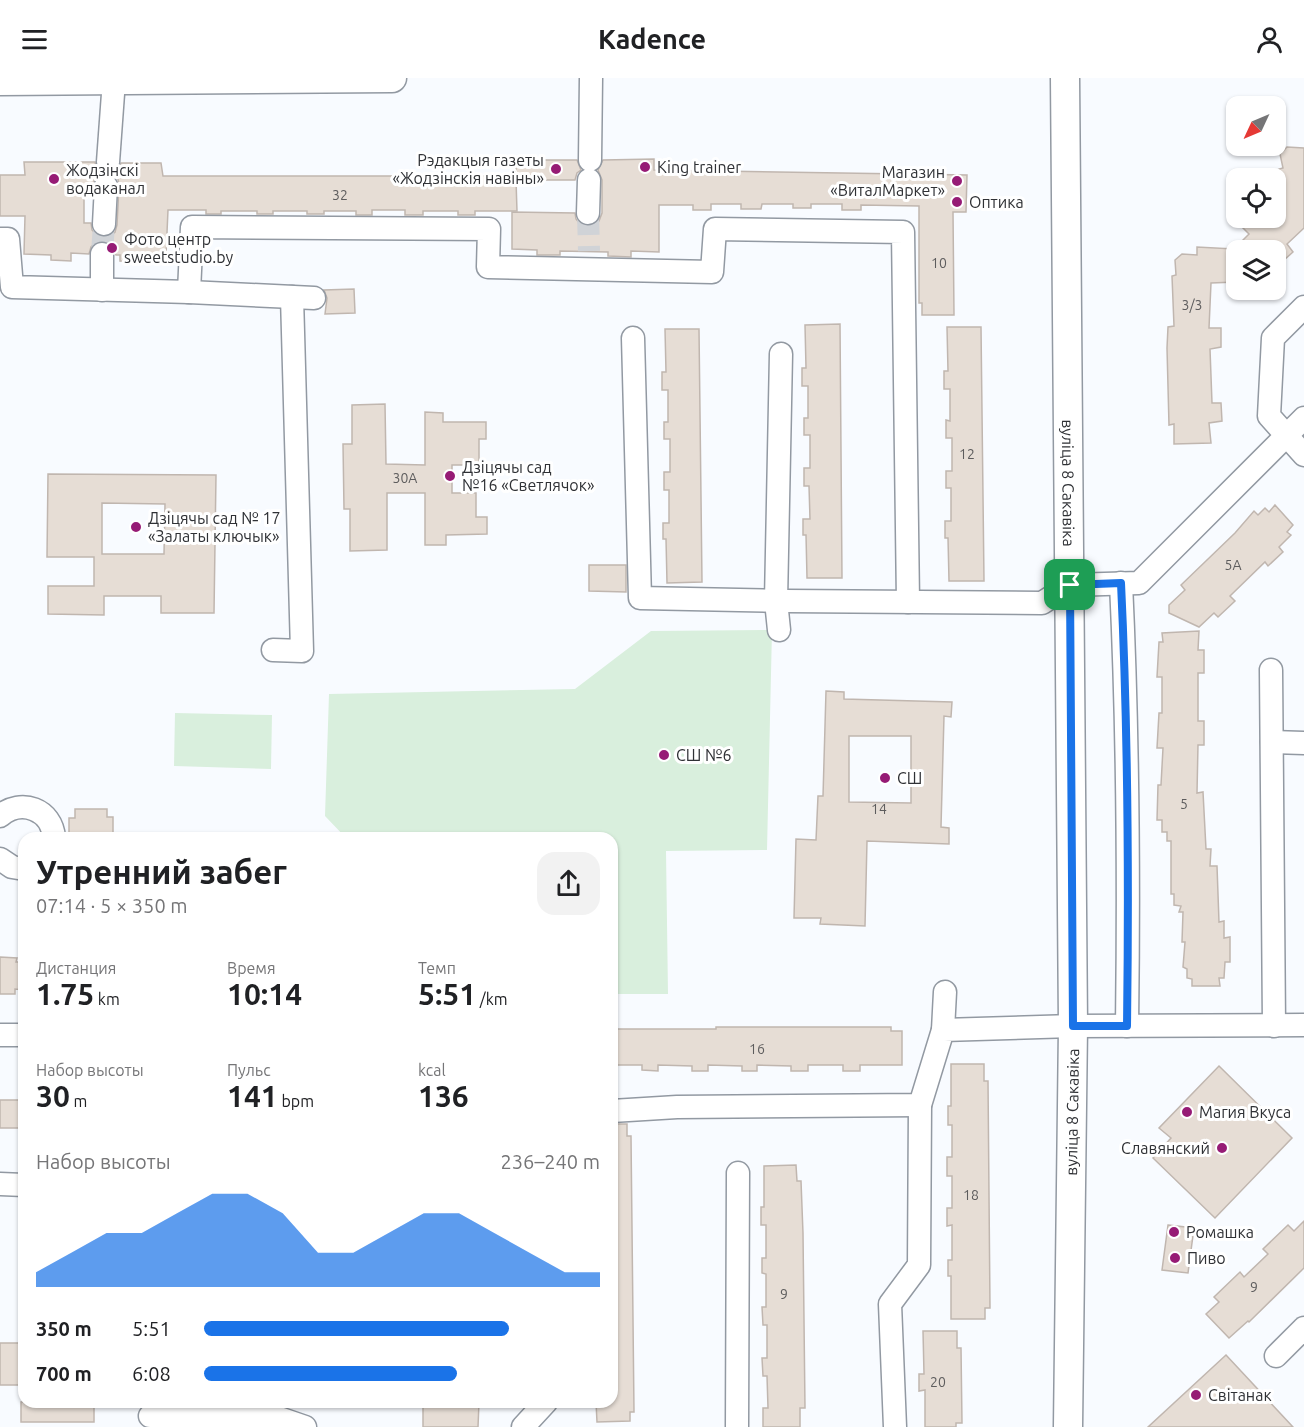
<!DOCTYPE html>
<html lang="ru">
<meta charset="utf-8">
<style>
body{margin:0;font-family:Ubuntu,sans-serif;background:#f2f2f2;color:#202124;height:100vh;display:flex;flex-direction:column;font-size:22px;white-space:nowrap}
*{box-sizing:border-box;margin:0}
p{font-size:20px;color:#757577}
.icon{flex:none;width:33px;height:33px;fill:none;stroke:currentColor;stroke-width:2;stroke-linecap:round;stroke-linejoin:round}
.map{position:relative;flex:1;overflow:hidden}
.details{position:absolute;left:18px;top:754px;width:600px;height:576px;display:flex;flex-direction:column;background:#fff;border-radius:18px;box-shadow:0 2px 4px #0004}
.details>*{flex:none}
.needle{width:39px;rotate:226deg}
.fabs{position:absolute;left:1226px;top:18px;display:grid;gap:12px}
.fabs a{display:grid;place-items:center;width:60px;height:60px;border-radius:12px;background:#fff;box-shadow:0 2px 4px #0004;font-size:30px}
.pin{position:absolute;display:grid;place-items:center;width:51px;height:51px;color:#fff;margin:-26px;border-radius:12px;box-shadow:0 3px 9px #0006}
.round{display:grid;place-items:center;flex:none;width:63px;height:63px;border-radius:18px;background:#f2f2f2}
.headline{display:flex;align-items:center;justify-content:space-between;height:102px;padding:0 18px}
h1{font-size:33px;font-weight:600;line-height:45px}
.metrics{display:grid;grid-template-columns:repeat(3,1fr);gap:9px;height:102px;padding:6px 18px}
.metrics div{display:grid;align-content:center}
.metrics b{font-size:30px;font-weight:600}
.metrics small{font-size:16px;font-weight:400}
.metrics p{font-size:16px}
.chart{height:168px;padding:12px 18px}
.chart p{display:flex;justify-content:space-between}
.chart svg{width:100%;height:108px;margin-top:6px;fill:#1a73e8;opacity:.7}
ul{padding:0 18px;list-style:none;font-size:20px}
li{display:grid;grid-template-columns:96px 72px 1fr;align-items:center;height:45px}
li i{height:15px;border-radius:8px;background:#1a73e8}
header{display:flex;justify-content:space-between;align-items:center;height:78px;padding:0 18px;background:#fff;font-size:27px;font-weight:600}
.map>svg:first-child{display:block}
.green{fill:#d9efdd}
.building{fill:#e6ddd5;stroke:#c0b6af;stroke-width:1.5;fill-rule:evenodd}
.lines{fill:none;stroke-linecap:round;stroke-linejoin:round}
.minor-tunnel{stroke:#d0d3d7;stroke-width:22;stroke-dasharray:22 11;stroke-linecap:butt}
.minor-casing{stroke:#9299a2;stroke-width:25}
.major-casing{stroke:#9299a2;stroke-width:31}
.minor{stroke:#fff;stroke-width:22}
.major{stroke:#fff;stroke-width:28}
.route-casing{stroke:#fff;stroke-width:12}
.route{stroke:#1a73e8;stroke-width:8}
.poi-dot{fill:#961b75;stroke:#fff;stroke-width:2}
.labels{text-anchor:middle;dominant-baseline:central;stroke-width:6;stroke-linejoin:round;paint-order:stroke}
.number-label{font-size:14px;fill:#5d5c5d}
.poi-label{font-size:16px;fill:#2f3135;stroke:#fff;text-anchor:start}
.street-label{font-size:16px;fill:#2f3135;stroke:#fff}
</style>
<header><svg class="icon" aria-label="menu" viewBox="0 0 24 24"><path d="M4 6h16M4 12h16M4 18h16"/></svg>Kadence<svg class="icon" aria-label="person" viewBox="0 0 24 24"><circle cx="12" cy="8" r="4"/><path d="M4 21q1-7 8-7t8 7"/></svg></header>
<div class="map">
<svg width="1304" height="1349" viewBox="0 0 1304 1349">
<rect width="100%" height="100%" fill="#f8fbff"/>
<g class="green">
<path d="M772 552 767 772 666 773 668 916H612V760H346L325 738 329 616 575 611 651 553Z"/>
<path d="M175 635 272 637 271 691 174 688Z"/>
</g>
<g class="building">
<path d="M1287 69 1304 70V150L1287 166 1293 174 1275 190V172H1236V204L1211 205 1209 250H1221V269L1210 271 1212 325H1221L1222 343 1209 345 1211 365 1174 366V346L1169 347 1167 270 1168 249 1174 248 1172 198 1176 197 1175 182 1182 176 1197 177V169L1234 171 1249 156 1242 149 1251 140H1275V132L1279 128V91L1283 90 1280 76Z"/>
<path d="M654 81V92L967 97 966 134H953L954 237H922V225H919V128L861 127V132H842V126H811V130H793V126H762L761 131H741V126H711V132H693V127H659V174L631 173V179L608 178V174L560 173V177H537V172L512 171V134L575 135 576 141 580 146 587 148 594 147 599 143 602 135V102L598 92 603 82Z"/>
<path d="M516 82H577L581 92 577 95 575 102H516L517 133H475V137H458V133H423V137H405V132H372V137H356V133H324V136H307V133H273V136H257V133H221V136H206V132H168L166 177H141V184L120 183V177H116L113 169 108 164 103 163 95 165 91 169 89 176 71 175V183L51 182V177L24 176 25 138H0V97H25L24 84H95L96 90 101 96 95 100 93 107H84V145H91L92 152 96 157 104 159 111 158 115 154 117 147 119 108 118 101 113 96 119 92 121 85H161L163 98H516Z"/>
<path d="M354 211 355 235 325 236 327 220 324 212Z"/>
<path d="M840 246 842 500H807L806 457H803V441H810L809 408H804V390H810V357H804V340H808V308H802V290H806L805 247Z"/>
<path d="M947 249H981L984 503H949L948 460H945V443H951V410H946V393H952V360H946V342L950 343V311H944V293H948Z"/>
<path d="M665 251H699L702 504 667 505 666 461H663V445H669V412H664V394H670V361H664V344H668V312H662V294H666Z"/>
<path d="M385 326 386 386 425 387V334L443 335V344H486V361H479V387H452V415H476V439H487V456L446 457V467H425V415H387V472L350 473V431H344L343 366H352V327Z"/>
<path d="M48 396 216 397 214 535H161V518H104V537L48 536V508H94V479H47ZM102 425 165 426 164 476H102Z"/>
<path d="M1275 427 1293 447 1287 454 1291 457 1279 469 1283 474 1268 488 1265 484 1230 518 1235 523 1218 539 1214 535 1199 549 1169 535V527L1185 512 1181 507 1235 455 1254 433 1258 437 1265 430 1269 434Z"/>
<path d="M589 487H626V514L589 513Z"/>
<path d="M1199 553 1198 572H1204V595H1198V643H1204V667H1198L1197 715 1203 714 1206 771H1211L1210 788H1217L1219 844 1224 843V860L1230 859V884H1225L1224 900H1219L1220 908H1192V901L1187 900V891L1183 889 1185 864H1182L1183 834H1179L1181 828 1174 827V816H1171V763H1167V754H1162V742H1157L1158 707H1161L1163 670H1157L1159 635H1162V599H1157L1159 564H1163L1162 555Z"/>
<path d="M826 613 844 614V621L952 624 951 639 944 638 941 749 949 750V766L867 763 865 848 820 846 821 840H794L796 761 816 762 818 718H823ZM849 658H911V725L849 724Z"/>
<path d="M75 731H107V739H113V760H69V740H75Z"/>
<path d="M0 879 17 880 16 884H24V912L15 911V916H0Z"/>
<path d="M716 949H891V953H902V987H860V993H843V987H808V993H791V988L757 987V993H742V988L708 987V993H692V988L658 987V993L642 992V987H612V956H615V951H716Z"/>
<path d="M951 986H984V1003H988L990 1230H985V1241H951V1198H948V1182H952V1147L947 1148V1130H952V1098H947V1079H952V1047H948V1028H951Z"/>
<path d="M1219 988 1292 1060 1215 1140 1153 1080 1171 1060 1159 1050Z"/>
<rect x="0" y="1022" width="24" height="28"/>
<path d="M612 1046H627V1058H631L634 1334H630V1343L597 1344 596 1324H612Z"/>
<path d="M796 1087 797 1103H801L803 1155 805 1330H800V1349H763V1330H768L767 1298H763L762 1280H767V1247H763L762 1229H766V1196L762 1195V1180H766V1147H761V1129H764V1088Z"/>
<path d="M1304 1143V1190L1249 1244 1248 1243 1229 1260 1206 1236 1219 1224 1214 1219 1240 1194 1244 1199 1268 1176 1263 1171 1288 1147 1294 1153Z"/>
<path d="M1168 1147 1194 1150 1188 1195 1162 1192Z"/>
<path d="M923 1253H957V1270H961L962 1345H956V1349H925V1312L919 1313V1296H924Z"/>
<rect x="0" y="1265" width="24" height="42"/>
<path d="M1226 1277 1293 1349H1148Z"/>
<rect x="21" y="1324" width="73" height="20"/>
<path d="M423 1324H479L478 1349H423Z"/>
</g>
<g class="lines">
<g class="minor-tunnel">
<path d="M588 135 589 173"/>
<path d="M102 176 104 146"/>
</g>
<g class="minor-casing">
<g id="minor">
<path d="M590 82 591 0"/>
<path d="M108 84 114 2"/>
<path d="M588 135 589 102"/>
<path d="M104 146 106 108"/>
<path d="M0 161H8L12 209 189 214 192 149 489 151 488 189 712 194 715 151 903 154 908 524"/>
<path d="M102 212V176"/>
<path d="M189 214 314 220"/>
<path d="M1304 229 1273 260 1269 338 1304 377"/>
<path d="M633 260 640 520 787 523 1042 525 1070 507 1139 505 1304 340"/>
<path d="M1121 505C1128 653 1129 800 1127 948"/>
<path d="M779 552 776 523 781 276"/>
<path d="M273 572 302 573 292 219"/>
<path d="M1271 592 1274 948"/>
<path d="M1272 664 1304 665"/>
<path d="M0 738C21 720 52 731 54 760"/>
<path d="M0 781 12 789 24 791"/>
<path d="M943 952 945 914"/>
<path d="M0 957H24"/>
<path d="M612 1033 677 1029 920 1027 943 952 1073 948 1304 947"/>
<path d="M0 1106 24 1107"/>
<path d="M1276 1278 1304 1250"/>
<path d="M150 1338H273L305 1349"/>
<path d="M523 1349 546 1324"/>
<path d="M737 1349 738 1095"/>
<path d="M895 1349 890 1226 919 1187 920 1027"/>
</g>
</g>
<g class="major-casing">
<g id="major">
<path id="s1" d="M1065 0 1073 948 1068 1349"/>
<path d="M0 3 392 0"/>
</g>
</g>
<use href="#minor" class="minor"/>
<use href="#major" class="major"/>
</g>
<g class="lines">
<g class="route-casing">
<path id="route" d="M1121 505C1128 653 1129 800 1127 948H1073L1070 507Z"/>
</g>
<use href="#route" class="route"/>
</g>
<g class="poi-dot">
<circle cx="645" cy="89" r="6"/>
<circle cx="556" cy="91" r="6"/>
<circle cx="54" cy="101" r="6"/>
<circle cx="957" cy="103" r="6"/>
<circle cx="957" cy="124" r="6"/>
<circle cx="112" cy="170" r="6"/>
<circle cx="450" cy="398" r="6"/>
<circle cx="136" cy="449" r="6"/>
<circle cx="664" cy="677" r="6"/>
<circle cx="885" cy="700" r="6"/>
<circle cx="1187" cy="1034" r="6"/>
<circle cx="1222" cy="1070" r="6"/>
<circle cx="1174" cy="1154" r="6"/>
<circle cx="1175" cy="1180" r="6"/>
<circle cx="1196" cy="1317" r="6"/>
</g>
<g class="labels">
<g class="number-label">
<text x="340" y="117">32</text>
<text x="939" y="185">10</text>
<text x="1192" y="227">3/3</text>
<text x="967" y="376">12</text>
<text x="405" y="400">30А</text>
<text x="1233" y="487">5А</text>
<text x="1184" y="726">5</text>
<text x="879" y="731">14</text>
<text x="757" y="971">16</text>
<text x="971" y="1117">18</text>
<text x="1254" y="1209">9</text>
<text x="784" y="1216">9</text>
<text x="938" y="1304">20</text>
</g>
<g class="poi-label">
<text x="544" y="82" text-anchor="end">Рэдакцыя газеты<tspan x="544" dy="18">«Жодзінскія навіны»</tspan></text>
<text x="657" y="89">King trainer</text>
<text x="66" y="92">Жодзінскі<tspan x="66" dy="18">водаканал</tspan></text>
<text x="945" y="94" text-anchor="end">Магазин<tspan x="945" dy="18">«ВиталМаркет»</tspan></text>
<text x="969" y="124">Оптика</text>
<text x="124" y="161">Фото центр<tspan x="124" dy="18">sweetstudio.by</tspan></text>
<text x="462" y="389">Дзіцячы сад<tspan x="462" dy="18">№16 «Светлячок»</tspan></text>
<text x="148" y="440">Дзіцячы сад № 17<tspan x="148" dy="18">«Залаты ключык»</tspan></text>
<text x="676" y="677">СШ №6</text>
<text x="897" y="700">СШ</text>
<text x="1199" y="1034">Магия Вкуса</text>
<text x="1210" y="1070" text-anchor="end">Славянский</text>
<text x="1186" y="1154">Ромашка</text>
<text x="1187" y="1180">Пиво</text>
<text x="1208" y="1317">Світанак</text>
</g>
<g class="street-label">
<text stroke="none"><textPath href="#s1" startOffset="405">вуліца 8 Сакавіка</textPath></text>
<text transform="translate(1072 1034) rotate(-89)">вуліца 8 Сакавіка</text>
</g>
</g>
</svg>
<div class="fabs">
<a><svg class="needle" viewBox="-14 -14 28 28"><path d="M0-13l5 13h-10z" fill="#e53935"/><path d="M0 13l5-13h-10z" fill="#757577"/></svg></a>
<a><svg class="icon" aria-label="locate" viewBox="0 0 24 24"><circle cx="12" cy="12" r="6"/><path d="M12 2v4M12 18v4M2 12h4M18 12h4"/></svg></a>
<a><svg class="icon" aria-label="layers" viewBox="0 0 24 24"><path d="M12 4l9 5-9 5-9-5zM3 14l9 5 9-5"/></svg></a>
</div>
<div class="pin" style="left:1070px;top:507px;background:#1e9e55"><svg class="icon" aria-label="arrive" viewBox="0 0 24 24"><path d="M6 21V4h12l-3 4 3 4H6"/></svg></div>
<section class="details">
<div class="headline"><div><h1>Утренний забег</h1><p>07:14 · 5 × 350 m</p></div><a class="round"><svg class="icon" aria-label="share" viewBox="0 0 24 24"><path d="M12 15V3M7 8l5-5 5 5M5 13v7h14v-7"/></svg></a></div>
<div class="metrics">
<div><p>Дистанция</p><b>1.75<small> km</small></b></div>
<div><p>Время</p><b>10:14</b></div>
<div><p>Темп</p><b>5:51<small> /km</small></b></div>
</div>
<div class="metrics">
<div><p>Набор высоты</p><b>30<small> m</small></b></div>
<div><p>Пульс</p><b>141<small> bpm</small></b></div>
<div><p>kcal</p><b>136</b></div>
</div>
<div class="chart"><p><span>Набор высоты</span>236–240 m</p>
<svg viewBox="0 0 160 44" preserveAspectRatio="none"><path d="M0 44V38L10 30L20 22L30 22L40 14L50 6L60 6L70 14L80 30L90 30L100 22L110 14L120 14L130 22L140 30L150 38L160 38V44z"/></svg>
</div>
<ul>
<li><b>350 m</b>5:51<i style="width:77%"></i></li>
<li><b>700 m</b>6:08<i style="width:64%"></i></li>
</ul>
</section>
</div>
